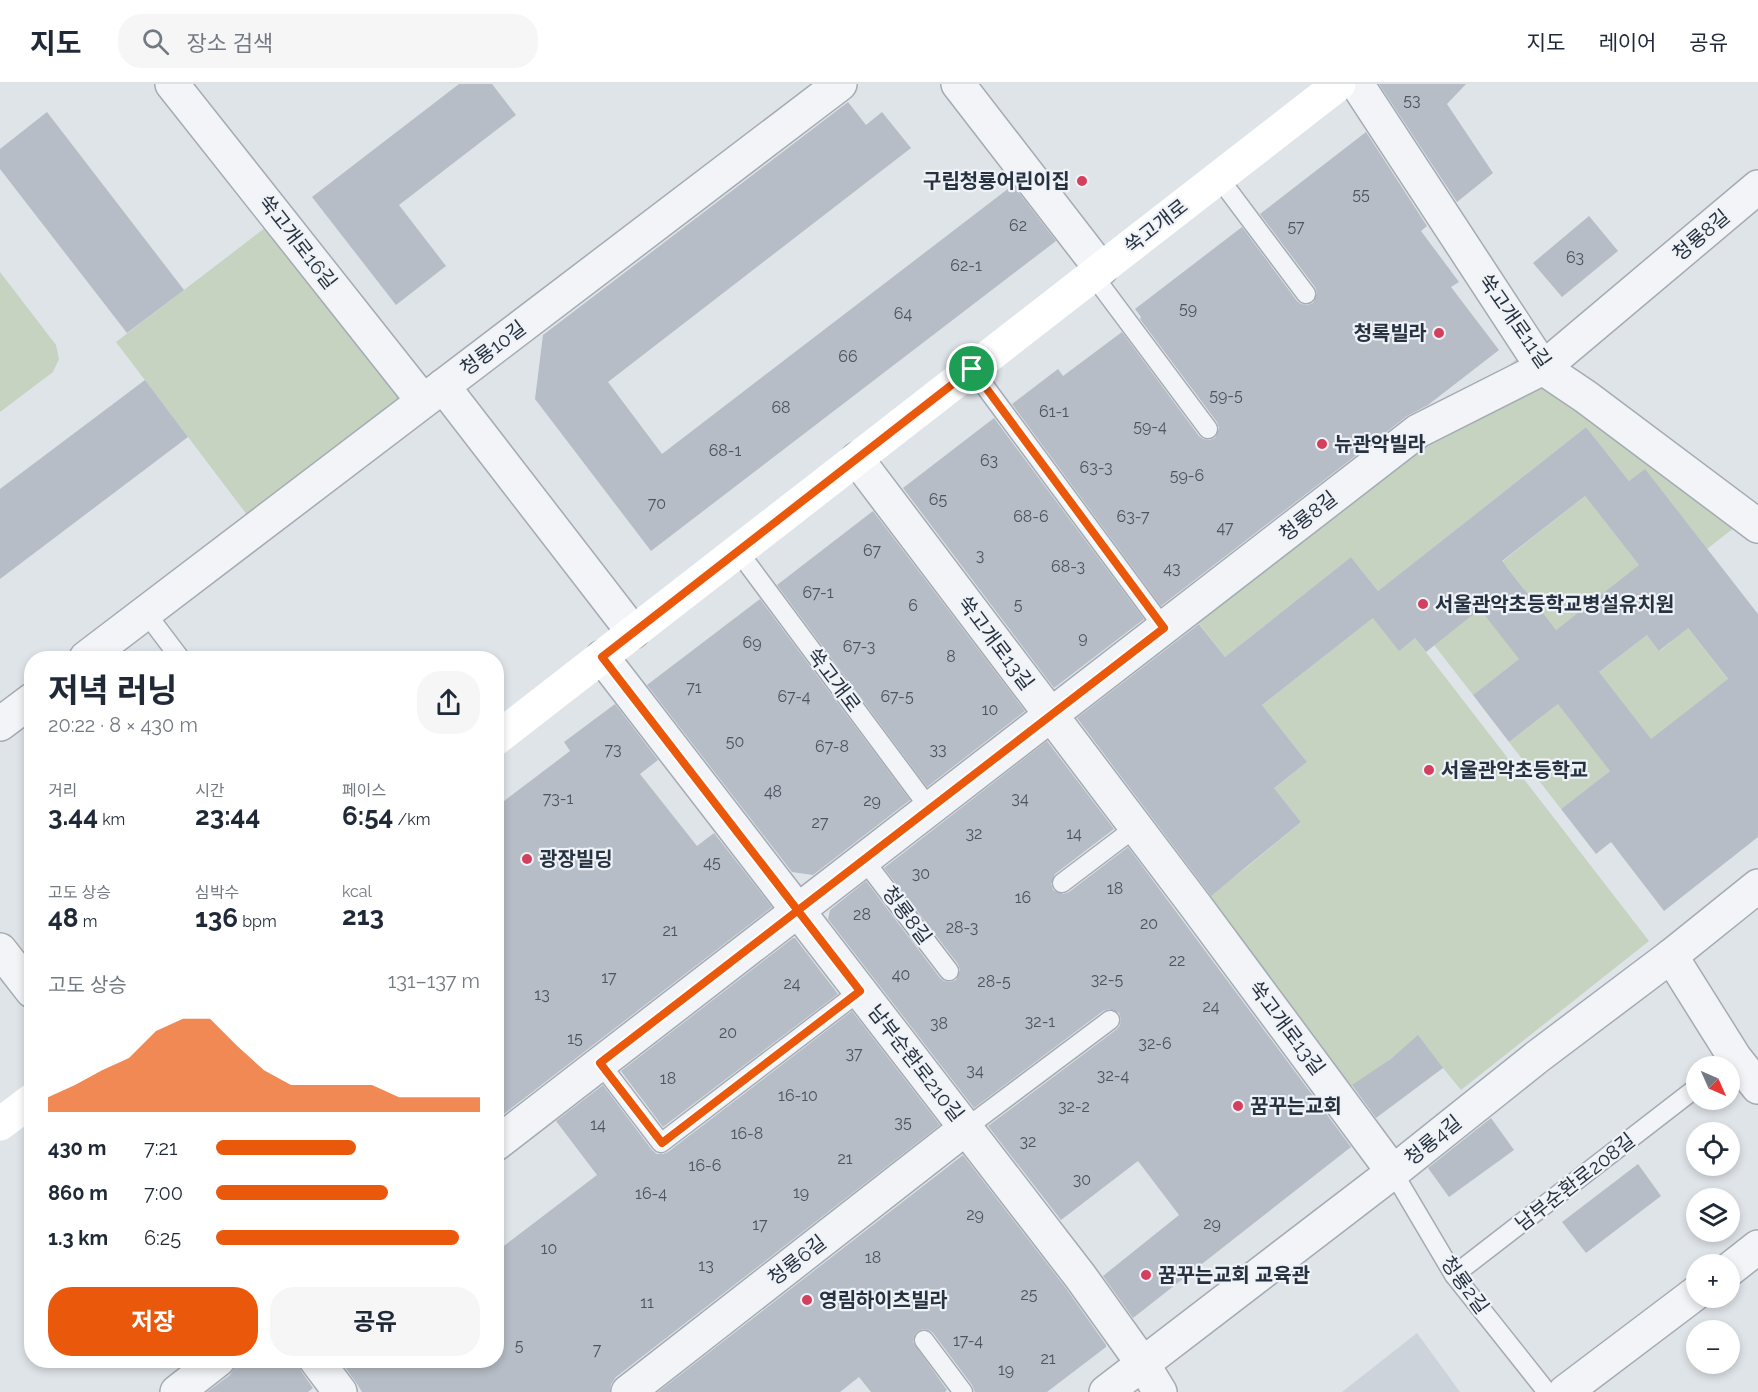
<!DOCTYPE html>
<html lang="ko">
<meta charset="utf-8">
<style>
body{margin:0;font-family:Raleway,"Noto Sans KR",sans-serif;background:#f6f6f7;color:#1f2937;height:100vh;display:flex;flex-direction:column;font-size:22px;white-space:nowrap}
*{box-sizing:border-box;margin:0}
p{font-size:20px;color:#747a83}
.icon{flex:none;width:33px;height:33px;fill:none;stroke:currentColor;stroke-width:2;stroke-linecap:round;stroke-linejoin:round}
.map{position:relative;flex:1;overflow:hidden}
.side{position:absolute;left:24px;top:567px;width:480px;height:717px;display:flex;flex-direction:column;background:#fff;border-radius:24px;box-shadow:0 3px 9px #0003}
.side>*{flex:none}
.needle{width:39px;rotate:135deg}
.buttons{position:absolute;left:1686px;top:972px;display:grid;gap:12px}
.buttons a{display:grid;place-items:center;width:54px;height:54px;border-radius:50%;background:#fff;box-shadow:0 3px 9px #0003;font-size:30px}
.pin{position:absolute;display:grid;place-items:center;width:51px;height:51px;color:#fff;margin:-26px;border:3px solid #fff;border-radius:50%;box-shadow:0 2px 6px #0007}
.round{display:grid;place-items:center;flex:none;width:63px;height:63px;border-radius:24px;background:#f6f6f7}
.head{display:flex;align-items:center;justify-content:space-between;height:102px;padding:0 24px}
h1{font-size:33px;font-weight:700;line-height:45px}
.metrics{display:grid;grid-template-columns:repeat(3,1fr);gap:9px;height:102px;padding:6px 24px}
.metrics div{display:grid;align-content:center}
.metrics b{font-size:26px;font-weight:700}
.metrics small{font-size:16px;font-weight:400}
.metrics p{font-size:16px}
.chart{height:168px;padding:12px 24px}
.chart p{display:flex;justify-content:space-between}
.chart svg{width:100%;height:108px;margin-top:6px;fill:#ea580c;opacity:.7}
.button{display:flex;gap:12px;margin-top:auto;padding:12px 24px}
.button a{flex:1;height:69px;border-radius:24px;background:#ea580c;color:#fff;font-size:24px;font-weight:700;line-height:69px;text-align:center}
.button a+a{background:#f6f6f7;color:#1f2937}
ul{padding:0 24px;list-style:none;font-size:20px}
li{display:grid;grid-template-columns:96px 72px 1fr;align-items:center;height:45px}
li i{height:15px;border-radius:8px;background:#ea580c}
header{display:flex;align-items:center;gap:36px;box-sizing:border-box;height:84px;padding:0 30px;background:#fff;border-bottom:2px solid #e0e1e3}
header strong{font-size:28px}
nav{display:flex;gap:33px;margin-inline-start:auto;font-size:21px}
.search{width:420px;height:54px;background:#f6f6f7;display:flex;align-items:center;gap:15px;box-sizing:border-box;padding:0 21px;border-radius:24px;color:#747a83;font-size:22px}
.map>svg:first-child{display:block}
.built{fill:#cdd3db}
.green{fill:#c6d3c0}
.building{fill:#b6bdc6;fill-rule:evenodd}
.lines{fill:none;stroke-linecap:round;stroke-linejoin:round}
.service-casing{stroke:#a4abb3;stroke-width:21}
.minor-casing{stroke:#a4abb3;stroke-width:36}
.service{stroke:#f2f4f7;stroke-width:18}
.minor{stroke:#f2f4f7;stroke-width:33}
.secondary{stroke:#fff;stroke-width:33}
.route-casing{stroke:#fff;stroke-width:12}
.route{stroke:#ea580c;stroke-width:8}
.poi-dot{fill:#d43f5d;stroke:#eff2f6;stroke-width:2}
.labels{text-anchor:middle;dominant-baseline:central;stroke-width:4.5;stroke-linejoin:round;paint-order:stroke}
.number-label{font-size:16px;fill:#4b5562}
.poi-label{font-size:20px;font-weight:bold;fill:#273241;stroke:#eff2f6;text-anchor:start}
.street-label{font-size:20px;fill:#273241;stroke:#eff2f6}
</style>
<header>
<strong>지도</strong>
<div class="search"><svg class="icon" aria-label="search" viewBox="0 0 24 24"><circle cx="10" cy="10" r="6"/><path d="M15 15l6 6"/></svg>장소 검색</div>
<nav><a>지도</a><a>레이어</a><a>공유</a></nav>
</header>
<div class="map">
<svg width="1758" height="1308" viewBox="0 0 1758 1308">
<rect width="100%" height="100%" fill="#dfe4e9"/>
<path class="built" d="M1417 1249 1460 1308H1342Z"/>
<g class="green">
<path d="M278 134 430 311 257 444 116 258Z"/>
<path d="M0 188 56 261 59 275 53 288 0 328Z"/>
<path d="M1523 270 1739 440 1707 465 1645 386 1629 397 1586 343 1378 507 1351 473 1225 573 1189 526 1420 353Z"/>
<path d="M1585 412 1658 505 1629 489 1473 611 1434 561 1465 506 1487 534 1524 505 1507 483 1484 502 1479 496Z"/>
<path d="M1676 529 1751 625 1717 604 1561 725 1509 658 1647 551 1660 567 1671 558 1659 542Z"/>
<path d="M1373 534 1415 554 1649 857 1461 1006 1443 984 1392 974 1340 1010 1197 821 1246 784 1301 738 1274 704 1307 678 1262 621Z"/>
</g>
<g class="building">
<path d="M459 0H492L516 31 399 121 446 182 396 221 312 113Z"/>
<path d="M1379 0H1466L1447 20 1493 89 1457 118Z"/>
<path d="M848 18 866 41 882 28 911 64 608 298 662 370 1013 101 1056 157 651 467 535 315 543 251Z"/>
<path d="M47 28 184 206 127 249 0 85V65Z"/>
<path d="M1366 48 1427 142 1421 147 1459 198 1451 203 1499 266 1428 321 1407 332 1161 522 1012 320 1058 285 1063 292 1122 248 1199 352 1203 355 1209 356 1215 354 1219 344 1217 338 1140 235 1141 233 1135 225 1242 143 1297 217 1301 220 1307 221 1313 219 1317 209 1315 203 1260 130Z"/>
<path d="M1589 132 1618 167 1562 213 1533 179Z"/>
<path d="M145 296 188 353 0 495V405Z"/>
<path d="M994 334 1144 535 1054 604 903 404Z"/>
<path d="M1586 343 1629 397 1645 385 1758 530V753L1664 827 1611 758 1596 770 1561 725 1610 687 1558 620 1509 658 1473 611 1519 575 1480 525 1426 568 1415 554 1399 567 1373 534 1262 621 1307 678 1274 704 1301 738 1211 812 1077 634 1199 540 1225 573 1351 473 1378 507ZM1585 412 1639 481 1556 546 1502 477ZM1688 544 1728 595 1651 655 1599 588 1647 551 1659 567Z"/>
<path d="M873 427 1025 627 927 703 777 501Z"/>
<path d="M760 515 910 716 813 791 792 788 647 601Z"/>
<path d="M615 620 658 676 640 690 697 762 714 749 772 823 496 1036V723L570 667 564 658Z"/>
<path d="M1047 657 1114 745 1055 790 1051 800 1053 806 1063 810 1069 808 1128 763 1351 1063 1133 1234 1103 1192 1179 1131 1138 1077 1061 1136 988 1042 1117 945 1120 941 1121 935 1119 929 1109 925 1103 927 974 1024 828 835 830 826 866 797 940 894 944 897 950 898 956 896 960 886 958 880 884 784Z"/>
<path d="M793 854H795L838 910 663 1043 621 987Z"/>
<path d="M852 927 940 1041 616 1293 611 1300 610 1308H362L357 1300 340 1276H496V1168L597 1091 556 1037 603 1001 652 1066 657 1070H663L668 1068Z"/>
<path d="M1418 951 1443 984 1376 1034 1352 1001 1392 974Z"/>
<path d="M1491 1034 1514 1066 1449 1113 1428 1084Z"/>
<path d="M963 1071 1065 1203 1106 1261V1263L1047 1308H975L972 1301 933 1249 929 1246 923 1245 918 1247 914 1251 913 1258 947 1306 945 1308H871L859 1293 840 1308H658Z"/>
<path d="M1638 1080 1661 1112 1586 1169 1562 1138Z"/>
<path d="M242 1276H277L298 1279 301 1287 313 1304 308 1308H207L230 1291 236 1281Z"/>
</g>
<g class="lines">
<g class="service-casing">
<g id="service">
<path d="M1219 94 1306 210"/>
<path d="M1093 191 1208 345"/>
<path d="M972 285 1164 544"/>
<path d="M738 467 930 725"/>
<path d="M146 529 180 574"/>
<path d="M864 776 949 887"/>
<path d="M1062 799 1136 743"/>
<path d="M600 979 661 1059 860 907"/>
<path d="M966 1044 1110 936"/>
<path d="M1393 1088 1454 1191 1547 1308"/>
<path d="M1454 1191 1696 1004"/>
<path d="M924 1256 963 1308"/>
</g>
</g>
<g class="minor-casing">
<g id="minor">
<path d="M172 0 423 317"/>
<path d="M958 0 1101 185"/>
<path d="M1357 0 1543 284 1586 313 1758 442"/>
<path d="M443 302 633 548"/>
<path d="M857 375 1195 821 1393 1088"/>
<path d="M602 573 1080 1192 1143 1280 1160 1308"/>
<path d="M86 574 840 0"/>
<path d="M0 640 32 616"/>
<path d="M0 866 32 907"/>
<path d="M1671 872 1735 974 1758 1003"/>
<path d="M496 1060 1418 347 1543 284 1758 103"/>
<path d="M1730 1185 1758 1163"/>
<path d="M316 1276 340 1308"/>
<path d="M177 1308 218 1276"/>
<path d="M628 1308 966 1044"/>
<path d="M1106 1308 1393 1088 1537 973 1671 872 1758 802"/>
<path d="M1565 1308 1696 1209"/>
</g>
</g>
<use href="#service" class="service"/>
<use href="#minor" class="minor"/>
<g class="secondary">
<path d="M496 655 1339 0"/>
<path d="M0 1040 32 1016"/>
</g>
</g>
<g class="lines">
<g class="route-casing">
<path id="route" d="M972 285 1164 544C976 689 788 834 600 979L662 1059 860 907C774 796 688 684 602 573L972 285"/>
</g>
<use href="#route" class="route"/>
</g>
<g class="poi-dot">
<circle cx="1082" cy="97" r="6"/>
<circle cx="1439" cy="249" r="6"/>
<circle cx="1322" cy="360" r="6"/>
<circle cx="1423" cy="520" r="6"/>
<circle cx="1429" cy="686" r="6"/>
<circle cx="527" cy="775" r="6"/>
<circle cx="1238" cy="1022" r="6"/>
<circle cx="1146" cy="1191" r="6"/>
<circle cx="807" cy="1216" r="6"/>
</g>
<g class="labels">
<g class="number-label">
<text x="1412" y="16">53</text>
<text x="1361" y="110">55</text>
<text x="1018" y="141">62</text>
<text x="1296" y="142">57</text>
<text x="1575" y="173">63</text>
<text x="966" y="181">62-1</text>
<text x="1188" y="224">59</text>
<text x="903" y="229">64</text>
<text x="848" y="272">66</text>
<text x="1226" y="311">59-5</text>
<text x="781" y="323">68</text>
<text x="1054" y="327">61-1</text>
<text x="1150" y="342">59-4</text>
<text x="725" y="366">68-1</text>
<text x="989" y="376">63</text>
<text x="1096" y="383">63-3</text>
<text x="1187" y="391">59-6</text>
<text x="938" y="415">65</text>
<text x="657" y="419">70</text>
<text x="1031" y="432">68-6</text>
<text x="1133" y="432">63-7</text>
<text x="1225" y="443">47</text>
<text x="872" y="466">67</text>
<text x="980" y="471">3</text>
<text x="1068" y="482">68-3</text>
<text x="1172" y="484">43</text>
<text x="818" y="508">67-1</text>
<text x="1018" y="520">5</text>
<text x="913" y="521">6</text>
<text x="1083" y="553">9</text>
<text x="752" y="558">69</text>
<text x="859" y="562">67-3</text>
<text x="951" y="572">8</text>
<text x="694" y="603">71</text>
<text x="794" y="612">67-4</text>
<text x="897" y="612">67-5</text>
<text x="990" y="625">10</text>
<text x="735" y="657">50</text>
<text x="832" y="662">67-8</text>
<text x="613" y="665">73</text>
<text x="938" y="665">33</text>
<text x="773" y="707">48</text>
<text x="558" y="714">73-1</text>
<text x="1020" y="714">34</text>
<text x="872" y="716">29</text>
<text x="820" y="738">27</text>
<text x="974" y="749">32</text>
<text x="1074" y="749">14</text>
<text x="712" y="778">45</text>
<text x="921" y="789">30</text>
<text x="1115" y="804">18</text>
<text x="1023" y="813">16</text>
<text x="862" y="830">28</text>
<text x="1149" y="839">20</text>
<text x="962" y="843">28-3</text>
<text x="670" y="846">21</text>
<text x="1177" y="876">22</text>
<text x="901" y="890">40</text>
<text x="609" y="893">17</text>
<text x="1107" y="895">32-5</text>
<text x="994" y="897">28-5</text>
<text x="792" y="899">24</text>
<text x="542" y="910">13</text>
<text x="1211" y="922">24</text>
<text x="1040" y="937">32-1</text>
<text x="939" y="939">38</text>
<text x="728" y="948">20</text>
<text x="575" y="954">15</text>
<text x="1155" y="959">32-6</text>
<text x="854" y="969">37</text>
<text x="975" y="986">34</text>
<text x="1113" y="991">32-4</text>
<text x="668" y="994">18</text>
<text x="798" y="1011">16-10</text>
<text x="1074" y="1022">32-2</text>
<text x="903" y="1038">35</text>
<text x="598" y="1040">14</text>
<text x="747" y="1049">16-8</text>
<text x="1028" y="1057">32</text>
<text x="845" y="1074">21</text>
<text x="705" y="1081">16-6</text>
<text x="1082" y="1095">30</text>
<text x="801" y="1108">19</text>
<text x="651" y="1109">16-4</text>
<text x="975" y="1130">29</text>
<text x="1212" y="1139">29</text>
<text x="760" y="1140">17</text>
<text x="549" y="1164">10</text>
<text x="873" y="1173">18</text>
<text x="706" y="1181">13</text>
<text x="1029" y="1210">25</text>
<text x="647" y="1218">11</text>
<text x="968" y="1256">17-4</text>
<text x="519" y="1261">5</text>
<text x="597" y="1265">7</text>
<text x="1048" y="1274">21</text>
<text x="1006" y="1285">19</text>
</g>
<g class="poi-label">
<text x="1070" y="97" text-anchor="end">구립청룡어린이집</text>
<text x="1427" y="249" text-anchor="end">청록빌라</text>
<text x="1334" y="360">뉴관악빌라</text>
<text x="1435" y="520">서울관악초등학교병설유치원</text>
<text x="1441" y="686">서울관악초등학교</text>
<text x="539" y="775">광장빌딩</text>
<text x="1250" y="1022">꿈꾸는교회</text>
<text x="1158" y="1191">꿈꾸는교회 교육관</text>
<text x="819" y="1216">영림하이츠빌라</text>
</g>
<g class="street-label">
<text transform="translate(1156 142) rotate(-38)">쑥고개로</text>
<text transform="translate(1701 151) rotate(-40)">청룡8길</text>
<text transform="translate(298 158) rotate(52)">쑥고개로16길</text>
<text transform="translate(1515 237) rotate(55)">쑥고개로11길</text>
<text transform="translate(493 264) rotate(-37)">청룡10길</text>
<text transform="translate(1308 432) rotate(-38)">청룡8길</text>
<text transform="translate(996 559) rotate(53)">쑥고개로13길</text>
<text transform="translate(834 596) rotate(53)">쑥고개로</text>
<text transform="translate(907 831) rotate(53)">청룡8길</text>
<text transform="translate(1287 944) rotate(53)">쑥고개로13길</text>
<text transform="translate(916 979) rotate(52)">남부순환로210길</text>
<text transform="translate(1433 1056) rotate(-39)">청룡4길</text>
<text transform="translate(1575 1098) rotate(-38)">남부순환로208길</text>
<text transform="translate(797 1176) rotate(-38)">청룡6길</text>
<text transform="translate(1465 1201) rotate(54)">청룡2길</text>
</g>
</g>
</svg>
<div class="buttons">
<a><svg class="needle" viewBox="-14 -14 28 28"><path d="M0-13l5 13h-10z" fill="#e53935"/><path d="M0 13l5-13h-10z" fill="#747a83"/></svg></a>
<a><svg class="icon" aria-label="locate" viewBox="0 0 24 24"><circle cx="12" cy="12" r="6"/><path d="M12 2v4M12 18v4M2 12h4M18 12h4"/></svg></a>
<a><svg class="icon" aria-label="layers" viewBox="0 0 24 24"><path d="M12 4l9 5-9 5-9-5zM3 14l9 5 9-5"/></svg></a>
<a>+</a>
<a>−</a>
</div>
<div class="pin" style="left:972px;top:285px;background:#1e9e55"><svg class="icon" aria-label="arrive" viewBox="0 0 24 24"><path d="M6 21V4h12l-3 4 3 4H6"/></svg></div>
<section class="side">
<div class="head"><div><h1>저녁 러닝</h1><p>20:22 · 8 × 430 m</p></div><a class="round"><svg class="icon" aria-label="share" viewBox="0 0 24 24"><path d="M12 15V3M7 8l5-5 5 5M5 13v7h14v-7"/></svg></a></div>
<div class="metrics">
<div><p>거리</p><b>3.44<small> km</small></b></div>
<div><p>시간</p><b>23:44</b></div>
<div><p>페이스</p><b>6:54<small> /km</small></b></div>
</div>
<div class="metrics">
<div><p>고도 상승</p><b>48<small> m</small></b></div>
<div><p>심박수</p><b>136<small> bpm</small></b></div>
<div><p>kcal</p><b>213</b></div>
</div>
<div class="chart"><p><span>고도 상승</span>131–137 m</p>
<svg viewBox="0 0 160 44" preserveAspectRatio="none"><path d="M0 44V38L10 33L20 27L30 22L40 11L50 6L60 6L70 17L80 27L90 33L100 33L110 33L120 33L130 38L140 38L150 38L160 38V44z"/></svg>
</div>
<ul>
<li><b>430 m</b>7:21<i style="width:53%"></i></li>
<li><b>860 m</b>7:00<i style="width:65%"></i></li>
<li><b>1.3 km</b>6:25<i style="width:92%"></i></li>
</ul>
<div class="button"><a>저장</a><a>공유</a></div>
</section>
</div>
